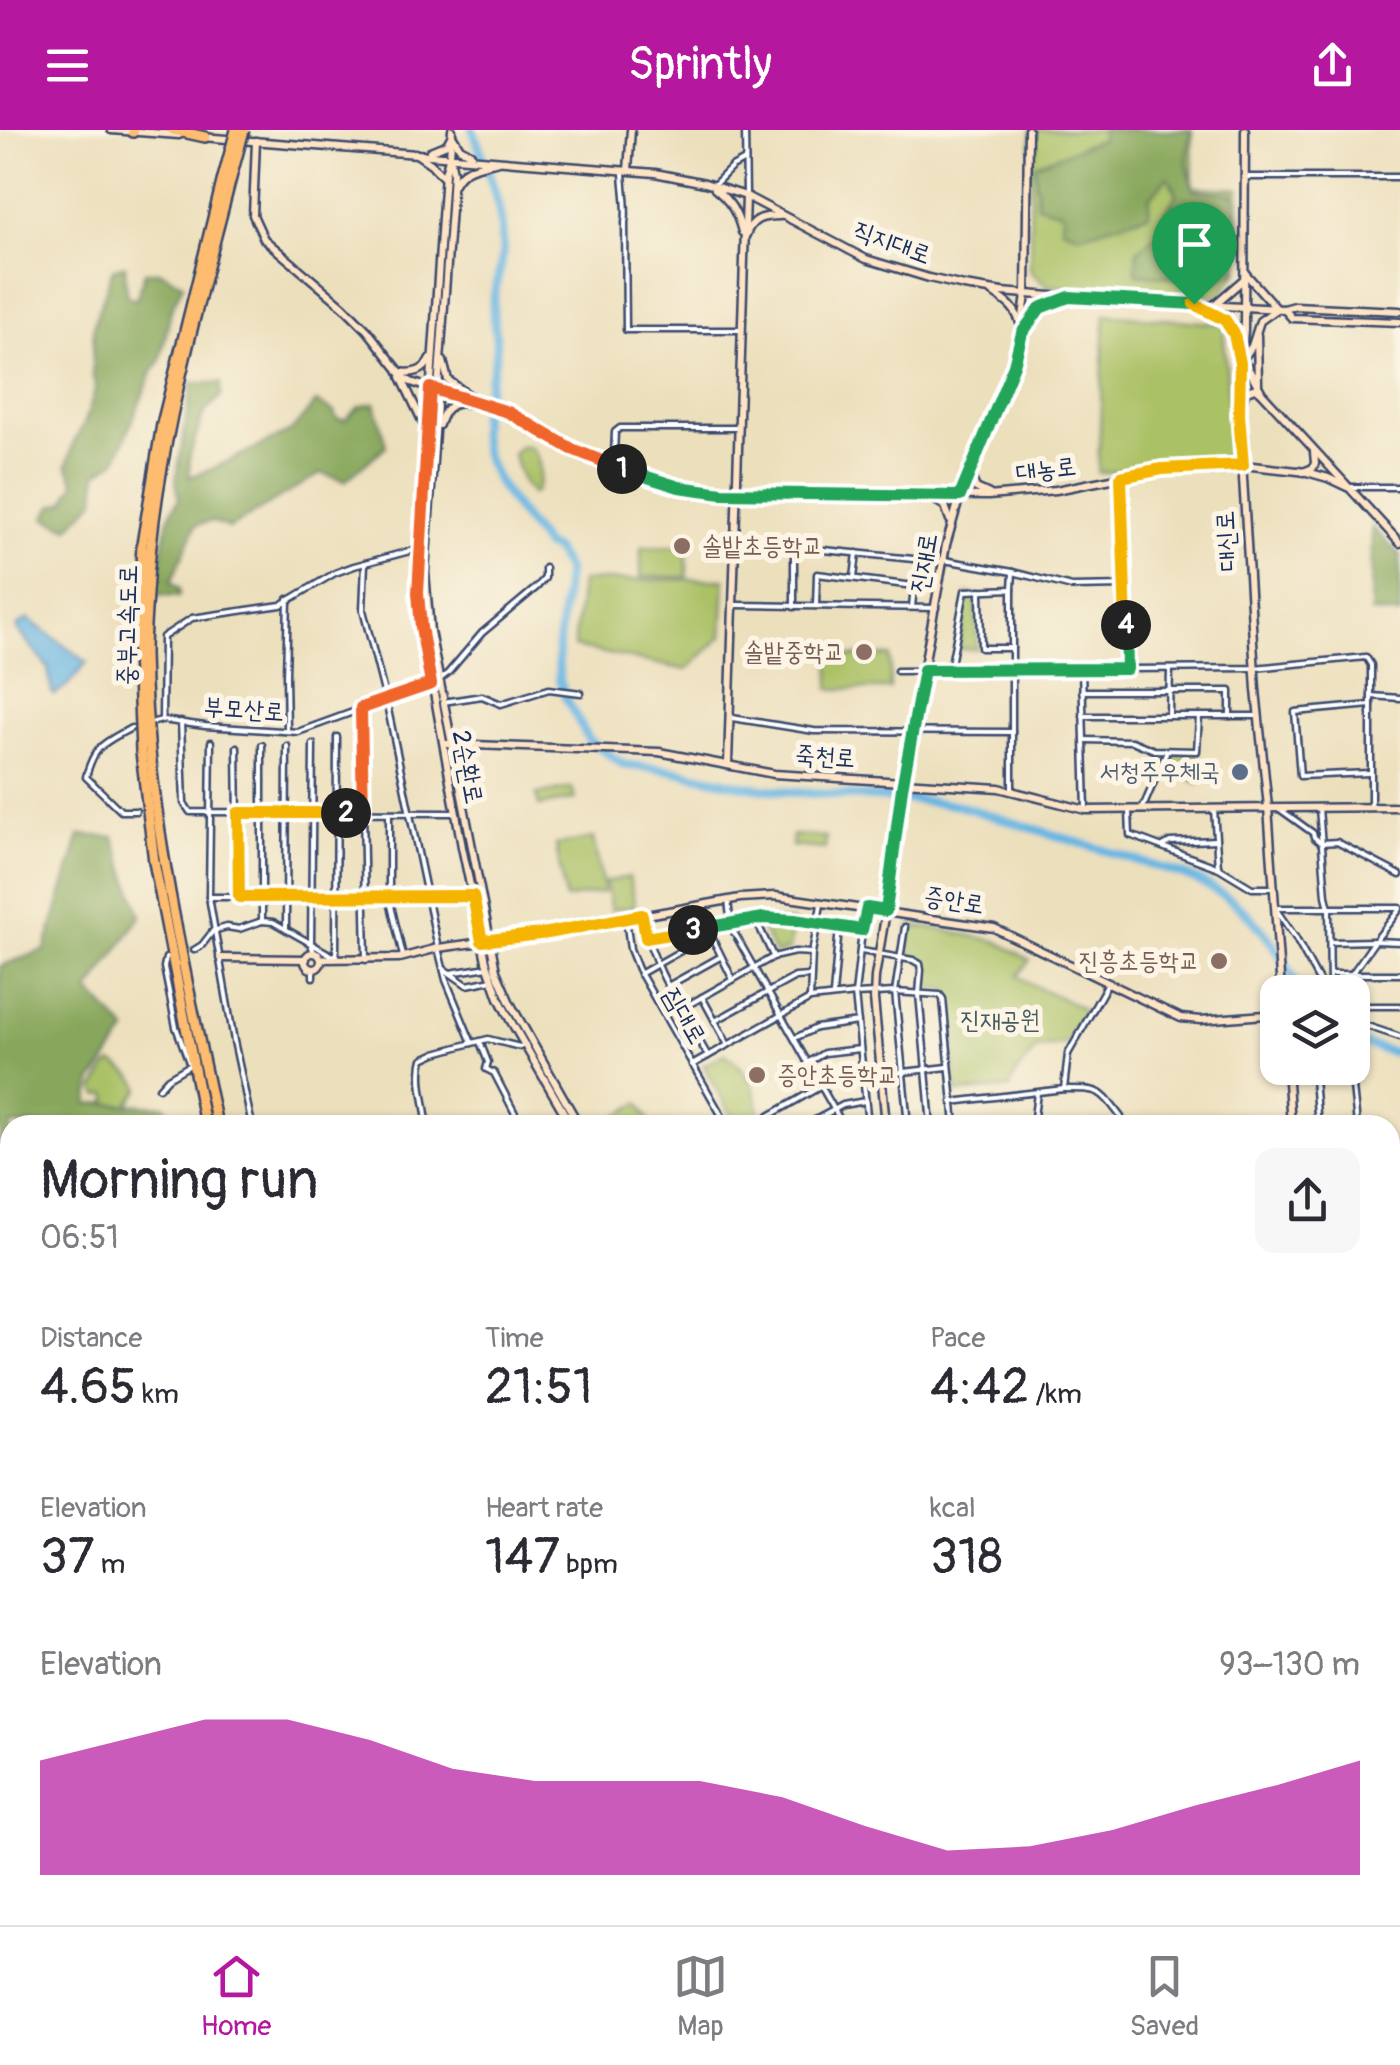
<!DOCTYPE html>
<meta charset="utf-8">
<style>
body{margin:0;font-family:Pangolin,"Poor Story",sans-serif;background:#f7f7f7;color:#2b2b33;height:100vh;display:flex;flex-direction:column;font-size:38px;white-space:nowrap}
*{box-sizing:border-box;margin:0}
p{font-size:32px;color:#7c7c81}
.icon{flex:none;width:55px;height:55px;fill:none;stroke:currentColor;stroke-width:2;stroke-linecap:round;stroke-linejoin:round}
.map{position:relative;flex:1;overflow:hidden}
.details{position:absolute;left:0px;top:985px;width:1400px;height:810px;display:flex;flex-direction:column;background:#fff;border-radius:30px 30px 0 0;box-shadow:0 2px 8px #0004}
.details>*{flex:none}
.buttons{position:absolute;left:1260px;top:845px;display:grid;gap:20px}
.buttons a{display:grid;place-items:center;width:110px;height:110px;border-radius:20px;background:#fff;box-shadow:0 2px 8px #0004;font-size:50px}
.pin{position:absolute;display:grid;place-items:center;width:85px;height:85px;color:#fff;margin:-102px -42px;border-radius:50% 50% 50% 0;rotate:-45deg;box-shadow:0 0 10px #0007}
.pin .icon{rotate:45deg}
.km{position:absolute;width:50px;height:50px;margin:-25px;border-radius:50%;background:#222;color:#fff;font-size:28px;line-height:50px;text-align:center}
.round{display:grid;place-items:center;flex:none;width:105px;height:105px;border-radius:20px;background:#f7f7f7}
.headline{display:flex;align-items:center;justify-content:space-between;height:170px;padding:0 40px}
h1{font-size:55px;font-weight:600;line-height:75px}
.stats{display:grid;grid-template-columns:repeat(3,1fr);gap:15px;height:170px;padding:10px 40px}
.stats div{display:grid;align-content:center}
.stats b{font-size:50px;font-weight:600}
.stats small{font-size:28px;font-weight:400}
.stats p{font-size:28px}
.chart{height:280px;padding:20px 40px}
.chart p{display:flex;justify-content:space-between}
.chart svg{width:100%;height:180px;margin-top:10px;fill:#b5179e;opacity:.7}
header{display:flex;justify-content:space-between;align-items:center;height:130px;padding:0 40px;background:#b5179e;color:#fff;font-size:45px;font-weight:600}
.menu{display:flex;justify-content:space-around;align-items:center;height:140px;border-top:2px solid #e1e1e2;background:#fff;font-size:28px;color:#7c7c81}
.menu a{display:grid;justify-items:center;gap:5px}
.menu .on{color:#b5179e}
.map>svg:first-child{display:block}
.green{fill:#abc166;stroke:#637862;stroke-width:2.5}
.forest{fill:#88a75b;stroke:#526b5c;stroke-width:2.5}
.water{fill:#69b6e2;stroke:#4272a0;stroke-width:2.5}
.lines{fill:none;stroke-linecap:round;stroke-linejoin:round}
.river{stroke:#69b6e2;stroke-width:9}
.street-casing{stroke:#3a496c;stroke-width:9}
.secondary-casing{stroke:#3a496c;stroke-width:11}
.highway-casing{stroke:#3a496c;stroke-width:14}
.street{stroke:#fff;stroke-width:4}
.secondary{stroke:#fee4c5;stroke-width:6}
.highway{stroke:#fdbc6f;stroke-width:9}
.highway-bridge-casing{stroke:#3a496c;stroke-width:14;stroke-linecap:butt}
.highway-bridge{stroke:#fdbc6f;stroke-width:9}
.split-1-casing{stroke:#fff;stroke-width:20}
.split-2-casing{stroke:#fff;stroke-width:20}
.split-3-casing{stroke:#fff;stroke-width:20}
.split-4-casing{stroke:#fff;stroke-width:20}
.split-5-casing{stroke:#fff;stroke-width:20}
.split-1{stroke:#22a559;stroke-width:12}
.split-2{stroke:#f0652b;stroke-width:12}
.split-3{stroke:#f5b400;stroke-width:12}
.split-4{stroke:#22a559;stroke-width:12}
.split-5{stroke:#f5b400;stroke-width:12}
.education-dot{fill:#8d6e63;stroke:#fcf5e5;stroke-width:4}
.service-dot{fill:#5c6f8a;stroke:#fcf5e5;stroke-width:4}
.labels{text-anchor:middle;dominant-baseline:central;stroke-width:10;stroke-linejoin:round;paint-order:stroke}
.street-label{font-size:25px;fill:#1b2f5e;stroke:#fcf5e5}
.education-label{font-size:25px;fill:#785e54;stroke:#fcf5e5;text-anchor:start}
.service-label{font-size:25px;fill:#4e5e75;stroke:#fcf5e5;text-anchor:end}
.park-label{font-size:25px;fill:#465b60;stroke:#fcf5e5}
</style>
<header><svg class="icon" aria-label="menu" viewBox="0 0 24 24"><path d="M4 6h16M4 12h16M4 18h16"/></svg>Sprintly<svg class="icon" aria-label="share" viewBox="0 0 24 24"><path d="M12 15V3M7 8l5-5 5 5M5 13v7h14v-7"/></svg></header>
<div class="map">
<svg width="1400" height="1795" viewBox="0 0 1400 1795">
<rect width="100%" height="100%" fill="#fcf5e5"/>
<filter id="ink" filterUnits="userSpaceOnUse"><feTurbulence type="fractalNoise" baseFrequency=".01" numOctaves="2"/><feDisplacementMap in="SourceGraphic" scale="20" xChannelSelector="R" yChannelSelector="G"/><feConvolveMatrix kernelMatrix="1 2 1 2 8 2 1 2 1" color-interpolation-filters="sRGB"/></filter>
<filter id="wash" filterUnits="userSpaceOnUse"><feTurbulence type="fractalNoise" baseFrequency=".0048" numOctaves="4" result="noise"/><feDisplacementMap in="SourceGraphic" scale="40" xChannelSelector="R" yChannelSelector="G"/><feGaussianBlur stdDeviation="2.25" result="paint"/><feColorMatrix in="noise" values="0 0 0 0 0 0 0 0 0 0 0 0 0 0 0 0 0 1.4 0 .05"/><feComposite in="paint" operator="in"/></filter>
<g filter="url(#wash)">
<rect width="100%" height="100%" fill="#ecdfbc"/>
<g class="green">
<path d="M1031 0H1192L1193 57 1239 59V141L1218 167 1047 156 1030 141Z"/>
<path d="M1105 184 1223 194 1233 327 1098 343Z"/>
<path d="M528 316C542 323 542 349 536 362L532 364 523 353 513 324 520 317Z"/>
<path d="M687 416V447H641V417Z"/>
<path d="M725 449 722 506 687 540 574 517 581 451Z"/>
<path d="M967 464 976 465 977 519H958Z"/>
<path d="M834 526H890V559H830V528Z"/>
<path d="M1170 624 1198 625 1199 653 1187 648 1168 631Z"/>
<path d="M572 658 575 669 539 676 536 665Z"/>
<path d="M793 705 826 707 825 719 792 716Z"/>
<path d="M593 708 604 762 565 769 556 715Z"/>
<path d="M629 747 635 776 611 780 605 752Z"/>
<path d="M763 790 793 792 789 820 775 824 759 792Z"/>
<path d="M910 796 939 799 996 811 1030 830 1018 846C1039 861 1064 867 1085 881L1064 914 1037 918 1017 942 1010 958 956 963 950 866 946 859 925 857 928 840 925 831 907 822Z"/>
<path d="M725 924C748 939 759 961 759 988L745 995H737L703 935Z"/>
<path d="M113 933C123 939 138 947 140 959L121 982 99 979 109 968 107 964 98 965 95 959 107 936Z"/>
<path d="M639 973 652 995H610L608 991Z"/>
</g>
<g class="forest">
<path d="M1102 0H1191L1187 32 1193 60 1235 64 1236 142 1215 151 1136 144 1137 120 1161 101 1163 86 1177 64 1168 47 1150 67 1149 84 1080 105 1062 98 1063 82 1037 75 1035 34 1102 9Z"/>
<path d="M125 135 126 165 136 170 145 142H161L183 154 171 180 160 232 153 240 116 331 97 343 96 369 69 398 45 388 52 376 65 372 75 353 67 335 74 312 86 290 96 256 92 245 94 194 113 139Z"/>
<path d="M192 253H221V266L204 283 190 324 189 347 212 339 291 301 316 272 333 281 337 289 345 290 359 277 375 273 386 316 345 351 321 343 229 398 212 391 196 395 171 452 180 459 179 466 154 464 169 386 179 368 176 351Z"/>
<path d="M1372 397 1400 425V485L1371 483Z"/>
<path d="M80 705 114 707 141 786 89 861 127 901 92 952 88 973 165 976 177 992 171 995H10V1198L0 1180V836L45 820Z"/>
<path d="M0 1689H10V1785H97L127 1795H0Z"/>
<path d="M141 1785H241V1795H137Z"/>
<path d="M325 1785H433L437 1795H324Z"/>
</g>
<path class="water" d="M28 489 87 532 68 555 54 565 52 563 48 538 17 499 18 495Z"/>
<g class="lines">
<g class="river">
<path d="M473 0C487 38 503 76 503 117 503 138 493 158 493 178 493 193 498 207 496 223 493 250 478 278 481 305 486 348 521 383 545 416L555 420 567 440 558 518 559 550 567 570 589 610 624 635 670 640 745 656 790 662 915 670 957 675 1184 745C1234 765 1258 789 1286 834 1291 843 1294 853 1301 862"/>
<path d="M1352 911 1400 924"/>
<path d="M703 1795 706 1785"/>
</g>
</g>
</g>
<g filter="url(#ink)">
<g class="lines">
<g class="street-casing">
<g id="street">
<path d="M745 0 746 66"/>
<path d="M623 41C623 54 628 81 625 92L626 200H741"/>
<path d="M1245 47H1400"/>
<path d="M714 55 732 37 745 30"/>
<path d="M611 332 614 325 615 302 620 298H738"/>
<path d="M1351 357H1400"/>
<path d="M944 430 1013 442 1072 457 1126 456"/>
<path d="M365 433 363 480 386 570 438 818 446 850 472 913 488 909 520 917 524 915"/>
<path d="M854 448 857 423"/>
<path d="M1012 459 1013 442"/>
<path d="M980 460 981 518H1012"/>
<path d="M736 475 936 478"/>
<path d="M816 476 817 444 914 456 912 477"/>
<path d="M794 477V417L943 432"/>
<path d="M1082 539 1086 680"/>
<path d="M950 540 965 461 1012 459V661"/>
<path d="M897 541 1254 538 1366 527 1371 535V677"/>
<path d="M439 550 448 543 482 503 537 457 545 448V438"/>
<path d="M1082 561H1230V586"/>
<path d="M1371 566 1400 568"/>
<path d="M443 572 482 566 501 574 549 559 581 563"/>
<path d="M361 580 366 830"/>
<path d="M1169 584 1170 539"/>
<path d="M1083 586H1258"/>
<path d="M732 588 814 601 1012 602"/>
<path d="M162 590 163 507 192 488 281 475 335 443 354 436 421 418"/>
<path d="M154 592 162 590 205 596 298 602 430 554"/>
<path d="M181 592 184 673 190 682 454 683"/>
<path d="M131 598C104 613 94 615 86 647L121 681H136"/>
<path d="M287 599 286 546 288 469"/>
<path d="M1084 610 1132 611 1154 620 1197 621 1199 586"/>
<path d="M211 612 209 767 234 911 252 995"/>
<path d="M313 614 311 814 314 823"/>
<path d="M262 615V791"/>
<path d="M237 617 239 767"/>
<path d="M1369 643 1300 646 1295 582 1371 575"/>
<path d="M1319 678 1326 766 1329 778 1330 862"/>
<path d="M1214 679 1218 737"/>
<path d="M1142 680 1167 621"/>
<path d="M1281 680 1313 703 1314 707 1321 713 1337 712 1400 745"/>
<path d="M1129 681 1130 705 1219 738 1252 758H1274"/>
<path d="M389 683V767L403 826"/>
<path d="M1163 716 1170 712 1216 710"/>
<path d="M209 767H473"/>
<path d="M728 770 731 797 843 995"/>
<path d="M867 778 862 801 855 864 868 995"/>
<path d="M1275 778H1400"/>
<path d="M1277 781 1295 807 1325 862"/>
<path d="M642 786C652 838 683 881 708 926"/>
<path d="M626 788 630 819 638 839 727 995"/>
<path d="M756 790 773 826"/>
<path d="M262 791 273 792 333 826"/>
<path d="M707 797 733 850"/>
<path d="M905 797 895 862 908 995"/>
<path d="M286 799 287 616"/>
<path d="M647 808 763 788 862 801"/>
<path d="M1375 811 1400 779"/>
<path d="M1375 811 1400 812"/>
<path d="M1330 812 1375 811 1339 862"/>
<path d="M194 820 202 815 213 801 227 797 239 799 262 791"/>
<path d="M861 821 913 830 920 834 921 840 919 864 931 995"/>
<path d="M336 829 337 607"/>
<path d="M444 839 467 855 492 850"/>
<path d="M450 843 488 837"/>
<path d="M640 844 684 819 687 814 681 802"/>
<path d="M1331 844H1400"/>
<path d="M313 847V839"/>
<path d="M668 856 720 827"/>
<path d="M833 865 839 797"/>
<path d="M702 867 728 915"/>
<path d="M810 869 812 823 821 775"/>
<path d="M1352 876H1400"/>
<path d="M681 879 773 827 795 822 812 823"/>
<path d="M715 891 795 847 809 846"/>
<path d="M1352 891 1400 907"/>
<path d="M795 908 816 898 858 892"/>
<path d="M480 912 488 932 486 939 494 943 521 995"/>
<path d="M807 933 824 923 860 919"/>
<path d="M692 935 810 869 855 864 895 862 940 865 943 869 955 995"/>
<path d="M1313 938 1318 995"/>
<path d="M1351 938 1357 995"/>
<path d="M1287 940 1317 938"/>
<path d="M159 958 168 948 190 935 176 897 164 837 166 828"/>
<path d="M1064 959C1100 959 1099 958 1121 987"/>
<path d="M952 972 1064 959 1068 924 1108 853"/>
<path d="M427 995C426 972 417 952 423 929L436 923 472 913"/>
<path d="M753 995 832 950 948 937"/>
<path d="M806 995 843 975 865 971"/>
<path d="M1033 995 1037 963"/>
<path d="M0 1418 10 1411"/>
<path d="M0 1424 10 1431"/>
<path d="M0 1534 10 1533"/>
<path d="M0 1607H10"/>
<path d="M1390 1627 1400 1623"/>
<path d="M1390 1646 1400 1663"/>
<path d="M1390 1712 1400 1735"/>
<path d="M1390 1766 1400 1763"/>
<path d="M555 1785 557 1795"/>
<path d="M626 1785 628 1795"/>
<path d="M903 1785 907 1795"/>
<path d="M1079 1785 1085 1795"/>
<path d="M1123 1785 1128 1795"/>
<path d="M1338 1785 1340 1795"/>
<path d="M1378 1785 1380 1795"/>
<path d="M562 1795 622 1785"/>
<path d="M806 1795 829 1785"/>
<path d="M886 1795 911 1785"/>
<path d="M1251 1795 1275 1785"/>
<path d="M1323 1795 1346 1785"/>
</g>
</g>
<g class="secondary-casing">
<g id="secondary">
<path d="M111 0 179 5"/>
<path d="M452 0 450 25 445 43 418 444 419 480 462 717 486 831 499 868 509 888 571 995"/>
<path d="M1245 0 1244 200 1239 255V283L1256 560 1268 677 1281 862"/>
<path d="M202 7 655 43 705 53 746 66 866 129 929 148 964 156 1002 162 1102 170 1284 179 1295 176 1400 181"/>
<path d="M256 11 253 85 264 109 343 176 367 200 405 248 411 252 508 283 572 319 644 348 679 357 722 363 988 366 1056 360 1162 339 1243 335 1307 342 1328 348 1347 357"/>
<path d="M430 21 447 14 452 5 460 18 471 24"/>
<path d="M415 23 431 34 443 47"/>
<path d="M450 27 453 42 451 78 425 442 430 501 496 841 510 873 579 995"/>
<path d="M628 40 631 0"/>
<path d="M454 54C463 36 480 36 498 31"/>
<path d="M715 59C730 71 737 82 742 102"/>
<path d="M746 105C752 88 763 86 780 86"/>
<path d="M1245 143 1276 178"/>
<path d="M992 162C1007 172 1017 178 1021 197"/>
<path d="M1215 174 1244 149"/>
<path d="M1199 177C1234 193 1233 197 1240 233L1247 236 1262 263 1400 413"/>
<path d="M1284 179 1292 188 1400 192"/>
<path d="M1025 198 1040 178 1066 168"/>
<path d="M1257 205 1258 253"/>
<path d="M443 231 448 250 470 266"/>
<path d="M1241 232 1252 216 1260 191 1277 179"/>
<path d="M399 242C413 244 424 242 430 229"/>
<path d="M401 247 426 299"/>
<path d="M1241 275 1246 261 1256 258 1261 262"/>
<path d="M439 295C445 275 454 271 473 274"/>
<path d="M1303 342 1313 338 1315 333 1314 322"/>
<path d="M971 346 976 358 989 364"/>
<path d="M1121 347 1127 539"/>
<path d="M930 367 945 376 950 390"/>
<path d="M447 614 659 622 774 644 999 658 1086 680 1400 677"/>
<path d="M728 634 746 66"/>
<circle cx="313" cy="831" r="8"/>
<path d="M220 828 306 829"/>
<path d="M321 829 400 828 438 818 548 803 740 768 775 766 994 798 1181 888 1201 890 1278 884"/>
<path d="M1287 938 1291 995"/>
<path d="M886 995 874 869 875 847 888 769 903 651 946 415 960 366 1014 235 1020 211 1026 164 1028 0"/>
<path d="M1390 1067H1400"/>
<path d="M1390 1072H1400"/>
<path d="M1390 1081H1400"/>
<path d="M1390 1089H1400"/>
<path d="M1390 1268 1400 1267"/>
<path d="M1390 1455 1400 1451"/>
<path d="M1390 1551 1400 1580"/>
<path d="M0 1575 10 1576"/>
<path d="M0 1583 10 1584"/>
<path d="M0 1592 10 1593"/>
<path d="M1390 1700 1400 1696"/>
<path d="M803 1785 807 1795"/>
<path d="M1014 1785 1019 1795"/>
<path d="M1028 1785 1034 1795"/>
<path d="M1034 1785 1039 1795"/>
<path d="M1211 1785 1217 1795"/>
<path d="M673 1795 678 1785"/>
<path d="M1165 1795 1188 1785"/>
</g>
</g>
<g class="highway-casing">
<g id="highway">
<path d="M173 0 205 7"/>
<path d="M133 2 134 0"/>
<path d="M205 995 154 732 141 622 137 522 142 414 162 294 223 48"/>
<path d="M217 995C185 840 147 683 144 524 144 504 146 483 147 463 155 322 196 185 231 48"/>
<path d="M300 1795 301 1785"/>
<path d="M307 1795V1785"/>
</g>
</g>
<use href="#street" class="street"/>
<use href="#secondary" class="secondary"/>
<use href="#highway" class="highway"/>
<g class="highway-bridge-casing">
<g id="highway-bridge">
<path d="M223 48 236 0"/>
<path d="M231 48 244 0"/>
</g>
</g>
<use href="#highway-bridge" class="highway-bridge"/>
</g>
</g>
<g class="lines" filter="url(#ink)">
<g class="split-1-casing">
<path id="split-1" d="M622 339 679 357 722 363 960 366 1014 235 1022 203 1040 178 1069 167 1194 174"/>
</g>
<g class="split-2-casing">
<path id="split-2" d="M346 683H363L361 578 431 554 421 497 418 463 430 258 508 282 572 319 622 339"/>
</g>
<g class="split-3-casing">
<path id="split-3" d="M346 683H238L239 767 473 766 482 811 548 803 642 785 646 808 693 800"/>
</g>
<g class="split-4-casing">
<path id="split-4" d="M693 800 763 788 794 790 862 800 867 778 886 781 902 658 924 540 1127 539 1126 495"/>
</g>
<g class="split-5-casing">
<path id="split-5" d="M1126 495 1121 347 1162 339 1243 335 1239 284 1240 233 1234 204 1225 190 1194 174"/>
</g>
<use href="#split-1" class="split-1"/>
<use href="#split-2" class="split-2"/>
<use href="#split-3" class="split-3"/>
<use href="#split-4" class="split-4"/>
<use href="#split-5" class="split-5"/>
</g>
<g class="education-dot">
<circle cx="682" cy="416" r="10"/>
<circle cx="864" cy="522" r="10"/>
<circle cx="1219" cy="831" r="10"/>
<circle cx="757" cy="945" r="10"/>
</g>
<circle class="service-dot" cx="1240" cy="642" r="10"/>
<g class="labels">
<g class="street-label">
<text transform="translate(892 113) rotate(20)">직지대로</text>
<text transform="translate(1046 340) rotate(-7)">대농로</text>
<text transform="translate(1227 411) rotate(-93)">대신로</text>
<text transform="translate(924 433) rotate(-80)">진재로</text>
<text transform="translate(128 495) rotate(-89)">중부고속도로</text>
<text transform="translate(244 580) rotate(4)">부모산로</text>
<text transform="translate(825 627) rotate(4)">죽천로</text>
<text transform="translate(467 637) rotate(79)">2순환로</text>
<text transform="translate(954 771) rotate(9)">증안로</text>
<text transform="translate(684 886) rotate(60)">짐대로</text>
</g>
<g class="education-label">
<text x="702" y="416">솔밭초등학교</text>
<text x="844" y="522" text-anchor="end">솔밭중학교</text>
<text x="1199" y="831" text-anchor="end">진흥초등학교</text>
<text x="777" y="945">증안초등학교</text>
</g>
<g class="service-label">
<text x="1220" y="642">서청주우체국</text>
</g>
<g class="park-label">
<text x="1000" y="890">진재공원</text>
</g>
</g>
</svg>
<div class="buttons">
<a><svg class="icon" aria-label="layers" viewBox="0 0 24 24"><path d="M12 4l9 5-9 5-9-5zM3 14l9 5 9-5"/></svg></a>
</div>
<div class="pin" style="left:1194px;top:174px;background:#1e9e55"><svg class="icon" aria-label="arrive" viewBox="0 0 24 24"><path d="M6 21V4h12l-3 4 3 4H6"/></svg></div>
<b class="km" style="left:622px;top:339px">1</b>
<b class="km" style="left:346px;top:683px">2</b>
<b class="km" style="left:693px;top:800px">3</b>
<b class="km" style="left:1126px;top:495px">4</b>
<section class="details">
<div class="headline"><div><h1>Morning run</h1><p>06:51</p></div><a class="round"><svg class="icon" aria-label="share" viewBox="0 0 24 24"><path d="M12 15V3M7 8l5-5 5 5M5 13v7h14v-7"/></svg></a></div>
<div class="stats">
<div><p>Distance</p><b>4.65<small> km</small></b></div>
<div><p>Time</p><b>21:51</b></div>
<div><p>Pace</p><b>4:42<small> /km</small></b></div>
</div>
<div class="stats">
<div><p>Elevation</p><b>37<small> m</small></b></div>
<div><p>Heart rate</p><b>147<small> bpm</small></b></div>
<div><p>kcal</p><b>318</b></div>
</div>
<div class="chart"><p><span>Elevation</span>93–130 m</p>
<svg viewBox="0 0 160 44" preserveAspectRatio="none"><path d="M0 44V16L10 11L20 6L30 6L40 11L50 18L60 21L70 21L80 21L90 25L100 32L110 38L120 37L130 33L140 27L150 22L160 16V44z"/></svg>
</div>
</section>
</div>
<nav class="menu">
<a class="on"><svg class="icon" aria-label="home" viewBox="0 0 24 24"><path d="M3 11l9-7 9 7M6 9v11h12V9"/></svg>Home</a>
<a><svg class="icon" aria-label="map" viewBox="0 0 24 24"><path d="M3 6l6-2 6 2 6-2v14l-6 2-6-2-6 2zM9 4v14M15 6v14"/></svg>Map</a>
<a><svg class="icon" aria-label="saved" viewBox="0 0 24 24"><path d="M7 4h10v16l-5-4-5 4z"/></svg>Saved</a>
</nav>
